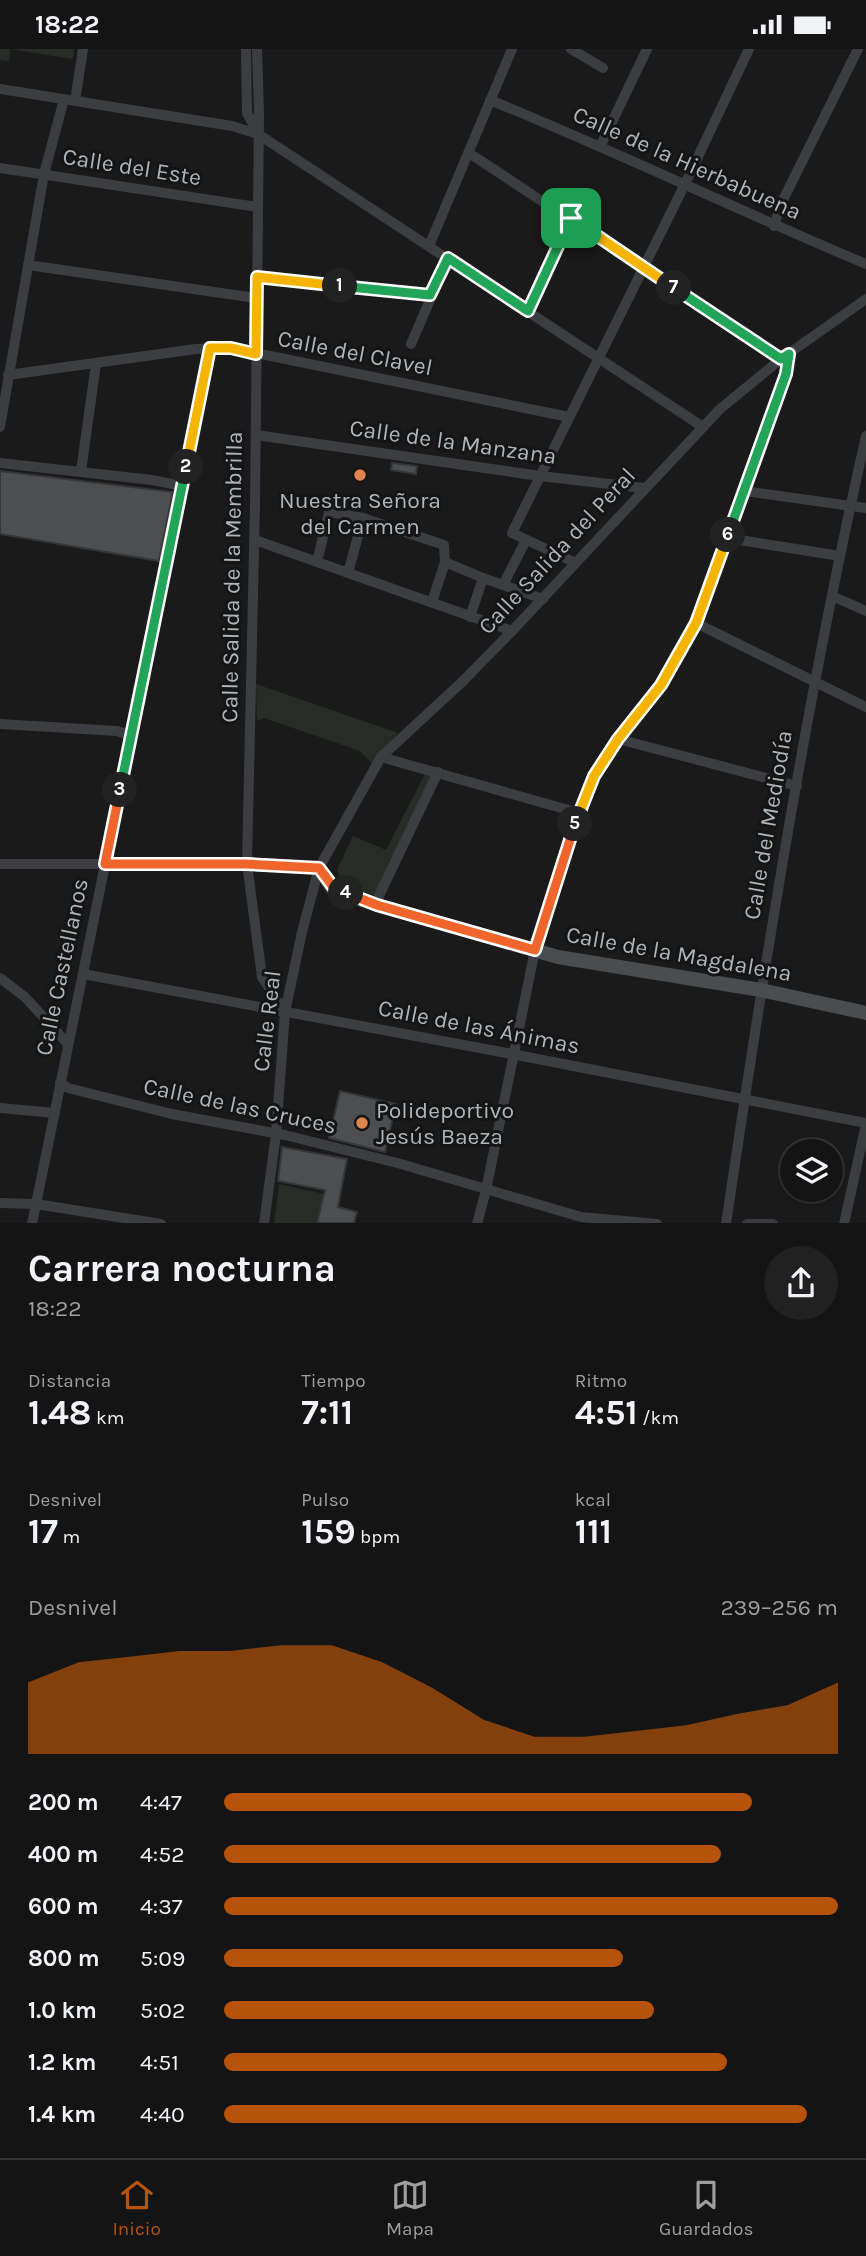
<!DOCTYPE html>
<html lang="es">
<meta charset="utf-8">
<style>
body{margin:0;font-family:Karla,sans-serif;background:#212122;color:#f1f3f6;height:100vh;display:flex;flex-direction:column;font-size:26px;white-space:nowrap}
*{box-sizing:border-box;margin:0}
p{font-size:23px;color:#9d9ea0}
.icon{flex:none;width:38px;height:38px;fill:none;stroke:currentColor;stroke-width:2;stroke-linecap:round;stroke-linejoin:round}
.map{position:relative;height:1174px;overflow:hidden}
.side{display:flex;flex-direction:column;background:#141414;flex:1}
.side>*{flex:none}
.buttons{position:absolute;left:780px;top:1090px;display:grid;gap:14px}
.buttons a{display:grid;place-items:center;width:63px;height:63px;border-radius:50%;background:#141414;box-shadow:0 2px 5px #0004,0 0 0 2px #333334;font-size:35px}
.pin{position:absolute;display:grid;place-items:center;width:60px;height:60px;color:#fff;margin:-30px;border-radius:14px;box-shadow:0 4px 10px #0006}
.km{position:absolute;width:35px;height:35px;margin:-18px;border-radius:50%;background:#222;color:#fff;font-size:19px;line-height:35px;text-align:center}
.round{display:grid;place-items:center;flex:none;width:74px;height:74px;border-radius:37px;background:#212122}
.overview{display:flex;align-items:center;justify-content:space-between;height:119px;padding:0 28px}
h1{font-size:38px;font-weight:700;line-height:52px}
.stats{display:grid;grid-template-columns:repeat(3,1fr);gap:10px;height:119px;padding:7px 28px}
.stats div{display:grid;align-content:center}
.stats b{font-size:35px;font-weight:700}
.stats small{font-size:19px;font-weight:400}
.stats p{font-size:19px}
.chart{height:196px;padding:14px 28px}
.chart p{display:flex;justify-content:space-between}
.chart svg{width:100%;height:126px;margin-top:7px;fill:#b45309;opacity:.7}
ul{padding:0 28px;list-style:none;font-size:23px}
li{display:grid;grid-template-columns:112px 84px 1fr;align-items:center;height:52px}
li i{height:18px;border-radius:9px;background:#b45309}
.status{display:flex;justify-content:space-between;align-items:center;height:49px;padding:0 35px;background:#141414;direction:ltr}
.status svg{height:19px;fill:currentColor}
.dock{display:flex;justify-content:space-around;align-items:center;height:98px;border-top:2px solid #333334;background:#141414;font-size:19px;color:#9d9ea0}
.dock a{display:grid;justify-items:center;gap:4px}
.dock .active{color:#b45309}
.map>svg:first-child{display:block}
.green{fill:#272d26}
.building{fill:#4c4e50;stroke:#343537;stroke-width:2}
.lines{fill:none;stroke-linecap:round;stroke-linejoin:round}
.street{stroke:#3b3d40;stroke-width:10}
.secondary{stroke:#494d50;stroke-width:14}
.split-1-casing{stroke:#fff;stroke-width:14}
.split-2-casing{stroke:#fff;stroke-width:14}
.split-3-casing{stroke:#fff;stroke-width:14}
.split-4-casing{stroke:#fff;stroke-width:14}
.split-5-casing{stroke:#fff;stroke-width:14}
.split-6-casing{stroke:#fff;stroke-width:14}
.split-7-casing{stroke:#fff;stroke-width:14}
.split-8-casing{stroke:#fff;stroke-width:14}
.split-1{stroke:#22a559;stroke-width:9}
.split-2{stroke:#f5b400;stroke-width:9}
.split-3{stroke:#22a559;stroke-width:9}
.split-4{stroke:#f0652b;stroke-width:9}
.split-5{stroke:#f0652b;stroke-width:9}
.split-6{stroke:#f5b400;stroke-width:9}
.split-7{stroke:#22a559;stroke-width:9}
.split-8{stroke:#f5b400;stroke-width:9}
.poi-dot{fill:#de844f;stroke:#151516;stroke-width:2.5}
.labels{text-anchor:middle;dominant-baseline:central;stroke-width:6;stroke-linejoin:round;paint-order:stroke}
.street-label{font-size:23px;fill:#aeb5b9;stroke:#151516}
.poi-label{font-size:23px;fill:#aeb5b9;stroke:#151516}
</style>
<div class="status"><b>18:22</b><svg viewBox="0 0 49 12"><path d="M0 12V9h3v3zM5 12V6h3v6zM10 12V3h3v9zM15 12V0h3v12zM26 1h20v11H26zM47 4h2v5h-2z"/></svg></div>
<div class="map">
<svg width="866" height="1175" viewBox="0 0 866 1175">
<rect width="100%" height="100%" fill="#1a1a1b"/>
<g class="green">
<path d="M0 0H74L73 10 10 0 9 12 0 11Z"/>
<path d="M256 635 398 684 373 716 360 702 264 669 257 672Z"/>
<path d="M425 725 440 730 377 847C363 842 342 838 337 821L353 787 386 801Z"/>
<path d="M279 1135 325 1145 317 1174 274 1175Z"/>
</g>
<g class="building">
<path d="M392 414 417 417 416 425 391 421Z"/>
<path d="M0 422 173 443 159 512 0 485Z"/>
<path d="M340 1042 396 1055 385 1103 329 1089Z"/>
<path d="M282 1098 347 1110 338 1158 357 1163 354 1174H317L325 1141 278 1132Z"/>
</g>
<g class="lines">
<g class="street">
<path d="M246 0 247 64 257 83"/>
<path d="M257 0 259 64 255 456 247 815 262 928 285 963"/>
<path d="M571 0 603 19"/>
<path d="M0 40 232 77 258 85 703 378"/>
<path d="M490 51C617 103 740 162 866 215"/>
<path d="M75 52 83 0"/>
<path d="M601 96 647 0"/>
<path d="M469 104 781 310"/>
<path d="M0 119 258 158"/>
<path d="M774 177 781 155 858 0"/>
<path d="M429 197 512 0"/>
<path d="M28 216 256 249"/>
<path d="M257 228 430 246"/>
<path d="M528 262 571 169"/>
<path d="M411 295 448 209"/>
<path d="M8 326 196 300 231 299 569 368"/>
<path d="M0 378 44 125 64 50"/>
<path d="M256 386 540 427 644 439"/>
<path d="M0 414 152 431 182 437"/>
<path d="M81 422 96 315"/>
<path d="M744 442 866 459"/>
<path d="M727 489 840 507"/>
<path d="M255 491 512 582"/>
<path d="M317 513 329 463 363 469 444 496 445 513"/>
<path d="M576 514 512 484 685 135 749 0"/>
<path d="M348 524 363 469"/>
<path d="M503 536 526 491"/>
<path d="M832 547 866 562"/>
<path d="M432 553 445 513 483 529 543 550"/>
<path d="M470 568 483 529"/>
<path d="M696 574 866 658"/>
<path d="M0 675 117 682 132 687"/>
<path d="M618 690 797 737"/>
<path d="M381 708 579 764"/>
<path d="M0 815H247L319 819"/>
<path d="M375 855 438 723"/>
<path d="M83 925 512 1005 866 1074"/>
<path d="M0 929 25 948 67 994"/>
<path d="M60 1034 68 1039 172 1065 285 1086 401 1115 581 1168 657 1175"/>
<path d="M0 1059 55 1064"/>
<path d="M0 1154 36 1155 161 1175"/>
<path d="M32 1175 210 299"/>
<path d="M264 1175 276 1085 285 963 302 883 319 819 381 708 462 633 512 582 720 360 781 310 866 250"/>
<path d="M477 1175 486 1141 535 901 579 764 594 727 618 690 661 636 696 574 786 325 789 305"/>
<path d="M726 1175C765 911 807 647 866 387"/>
<path d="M747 1175H773"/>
<path d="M844 1175 866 1075"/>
</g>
<path class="secondary" d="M319 819 333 840 377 856 558 908 761 941 866 964"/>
</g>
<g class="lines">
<g class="split-1-casing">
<path id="split-1" d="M340 237 430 246 448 209 528 262 571 169"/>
</g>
<g class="split-2-casing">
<path id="split-2" d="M186 418 210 299H231L256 305 257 228 340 237"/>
</g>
<g class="split-3-casing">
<path id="split-3" d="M120 741 186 418"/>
</g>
<g class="split-4-casing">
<path id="split-4" d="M120 741 105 815H247L319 819 334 839 346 844"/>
</g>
<g class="split-5-casing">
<path id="split-5" d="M346 844 377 856 535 901 575 775"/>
</g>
<g class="split-6-casing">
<path id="split-6" d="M575 775 594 727 618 690 661 636 696 574 728 486"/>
</g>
<g class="split-7-casing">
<path id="split-7" d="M674 239 781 310 789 305 786 325 728 486"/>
</g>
<g class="split-8-casing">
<path id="split-8" d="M571 169 674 239"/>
</g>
<use href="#split-1" class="split-1"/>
<use href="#split-2" class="split-2"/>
<use href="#split-3" class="split-3"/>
<use href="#split-4" class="split-4"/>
<use href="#split-5" class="split-5"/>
<use href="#split-6" class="split-6"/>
<use href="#split-7" class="split-7"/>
<use href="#split-8" class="split-8"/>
</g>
<g class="poi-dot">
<circle cx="360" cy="426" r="7"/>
<circle cx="362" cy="1074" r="7"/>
</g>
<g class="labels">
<g class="street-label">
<text transform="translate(687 114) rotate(24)">Calle de la Hierbabuena</text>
<text transform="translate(132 118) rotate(9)">Calle del Este</text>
<text transform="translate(355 304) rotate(11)">Calle del Clavel</text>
<text transform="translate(453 393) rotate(8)">Calle de la Manzana</text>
<text transform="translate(557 502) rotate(-47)">Calle Salida del Peral</text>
<text transform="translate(232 528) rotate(-89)">Calle Salida de la Membrilla</text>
<text transform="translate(768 776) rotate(-80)">Calle del Mediodía</text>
<text transform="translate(679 905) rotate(10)">Calle de la Magdalena</text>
<text transform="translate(62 918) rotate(-78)">Calle Castellanos</text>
<text transform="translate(267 972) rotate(-83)">Calle Real</text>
<text transform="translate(479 978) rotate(11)">Calle de las Ánimas</text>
<text transform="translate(240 1057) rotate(12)">Calle de las Cruces</text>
</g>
<g class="poi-label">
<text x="360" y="451">Nuestra Señora<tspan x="360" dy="26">del Carmen</tspan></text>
<text x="376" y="1061" text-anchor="start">Polideportivo<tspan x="376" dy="26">Jesús Baeza</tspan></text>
</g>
</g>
</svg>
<div class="buttons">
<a><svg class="icon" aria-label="layers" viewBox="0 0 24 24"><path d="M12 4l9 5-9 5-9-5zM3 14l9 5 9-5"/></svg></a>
</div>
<div class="pin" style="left:571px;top:169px;background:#1e9e55"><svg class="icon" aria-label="arrive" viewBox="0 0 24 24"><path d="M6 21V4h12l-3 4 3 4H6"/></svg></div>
<b class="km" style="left:340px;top:237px">1</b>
<b class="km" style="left:186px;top:418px">2</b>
<b class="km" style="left:120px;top:741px">3</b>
<b class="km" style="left:346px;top:844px">4</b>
<b class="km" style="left:575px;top:775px">5</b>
<b class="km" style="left:728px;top:486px">6</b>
<b class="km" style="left:674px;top:239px">7</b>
</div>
<section class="side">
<div class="overview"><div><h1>Carrera nocturna</h1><p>18:22</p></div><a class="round"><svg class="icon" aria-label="share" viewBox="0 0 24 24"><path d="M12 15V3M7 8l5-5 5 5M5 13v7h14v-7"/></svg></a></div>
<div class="stats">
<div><p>Distancia</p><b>1.48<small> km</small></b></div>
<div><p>Tiempo</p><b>7:11</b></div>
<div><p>Ritmo</p><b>4:51<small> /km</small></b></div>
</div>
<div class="stats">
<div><p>Desnivel</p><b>17<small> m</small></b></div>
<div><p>Pulso</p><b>159<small> bpm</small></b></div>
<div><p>kcal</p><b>111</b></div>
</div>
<div class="chart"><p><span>Desnivel</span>239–256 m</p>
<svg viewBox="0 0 160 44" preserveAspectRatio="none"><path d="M0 44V19L10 12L20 10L30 8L40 8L50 6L60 6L70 12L80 21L90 32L100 38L110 38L120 36L130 34L140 30L150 27L160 19V44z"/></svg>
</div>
<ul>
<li><b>200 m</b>4:47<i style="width:86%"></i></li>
<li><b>400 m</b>4:52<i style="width:81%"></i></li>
<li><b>600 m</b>4:37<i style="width:100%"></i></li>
<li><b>800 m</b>5:09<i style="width:65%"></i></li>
<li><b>1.0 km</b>5:02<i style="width:70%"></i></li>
<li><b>1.2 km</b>4:51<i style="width:82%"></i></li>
<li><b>1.4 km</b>4:40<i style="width:95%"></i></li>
</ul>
</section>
<nav class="dock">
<a class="active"><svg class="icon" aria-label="home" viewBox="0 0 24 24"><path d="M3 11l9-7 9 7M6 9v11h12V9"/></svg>Inicio</a>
<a><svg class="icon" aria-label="map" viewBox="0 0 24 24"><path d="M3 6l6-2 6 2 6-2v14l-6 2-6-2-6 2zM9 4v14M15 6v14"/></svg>Mapa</a>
<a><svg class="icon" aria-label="saved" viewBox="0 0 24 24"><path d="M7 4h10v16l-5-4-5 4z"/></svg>Guardados</a>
</nav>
